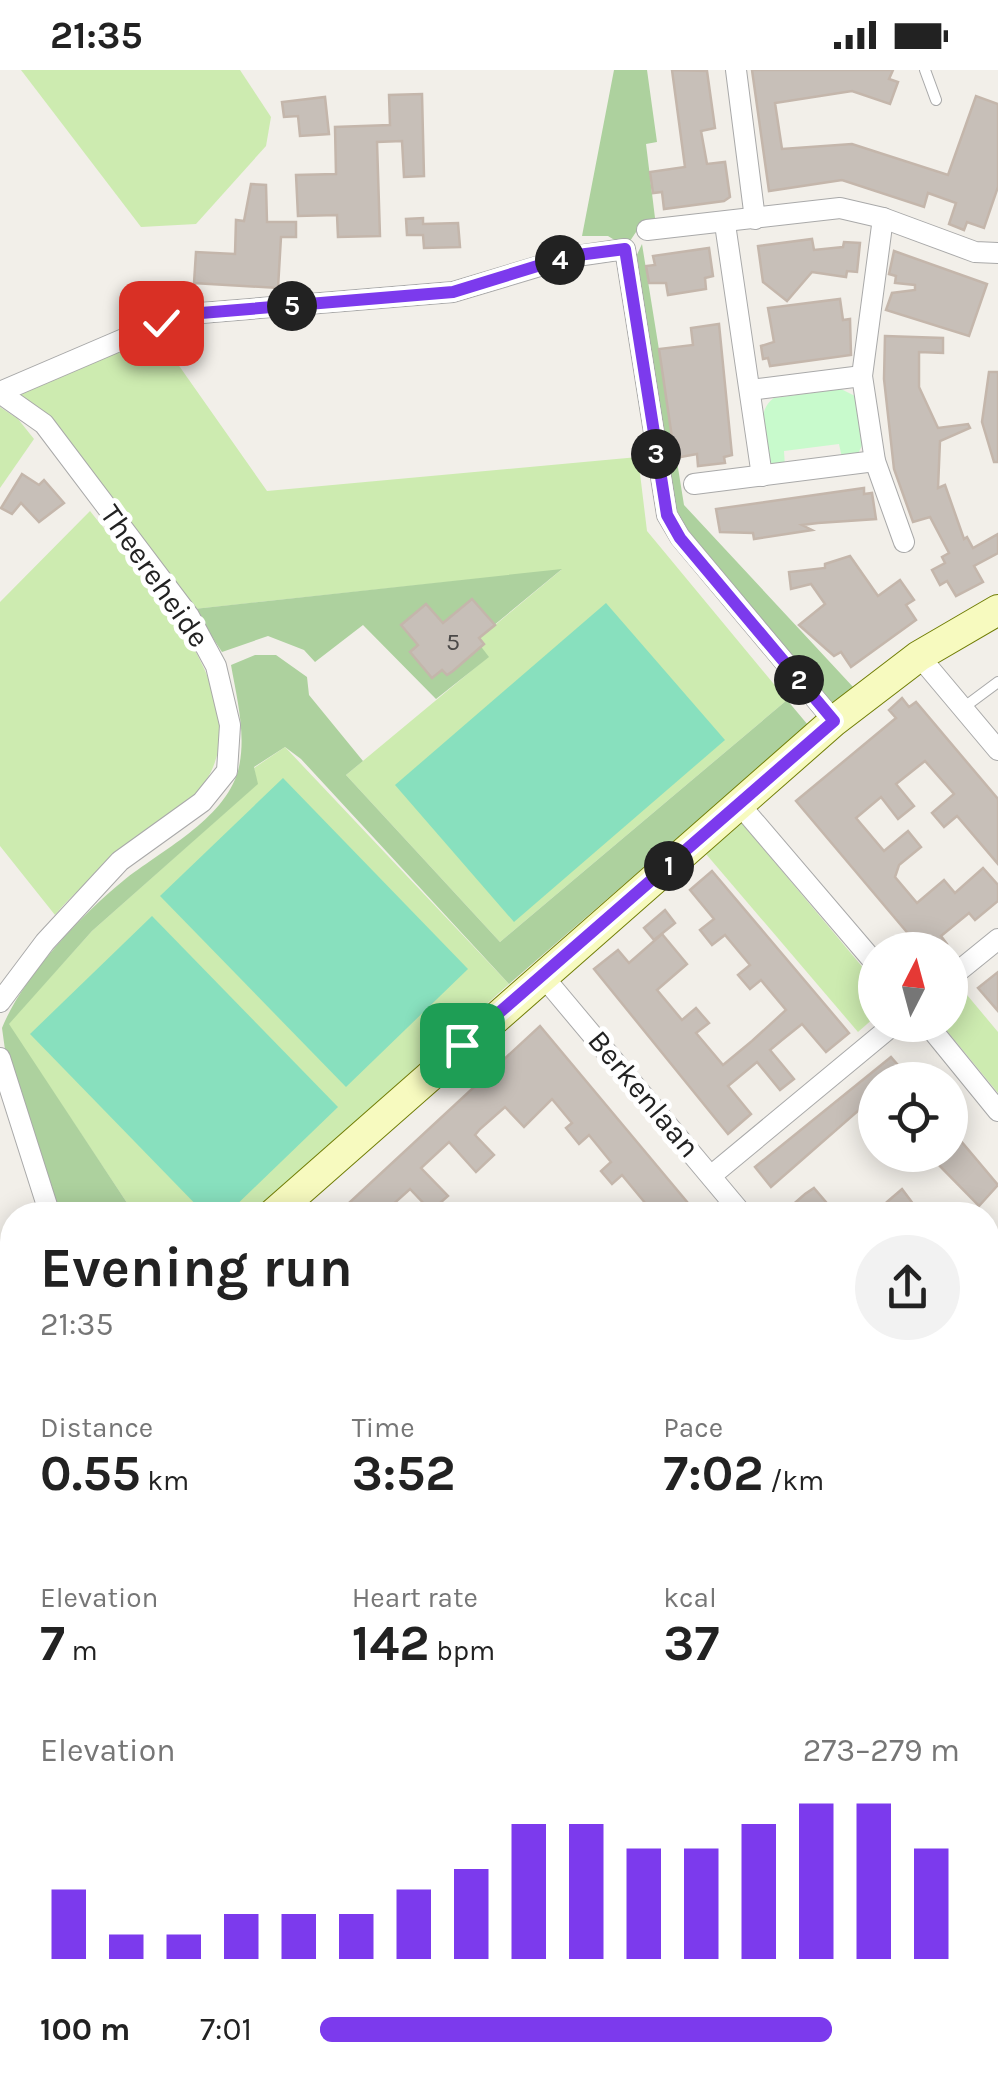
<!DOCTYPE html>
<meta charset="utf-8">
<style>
body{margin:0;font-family:Karla,sans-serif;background:#f2f2f2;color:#222;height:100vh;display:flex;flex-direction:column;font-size:38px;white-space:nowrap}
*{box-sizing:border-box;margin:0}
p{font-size:32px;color:#767676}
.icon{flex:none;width:55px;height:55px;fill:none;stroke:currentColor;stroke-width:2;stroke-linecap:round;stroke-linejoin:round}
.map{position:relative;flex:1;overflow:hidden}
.details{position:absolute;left:0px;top:1132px;width:1000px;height:888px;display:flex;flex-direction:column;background:#fff;border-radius:40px 40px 0 0;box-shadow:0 5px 25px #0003}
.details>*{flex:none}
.needle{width:65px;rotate:6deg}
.tools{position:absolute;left:858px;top:862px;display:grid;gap:20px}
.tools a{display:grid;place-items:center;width:110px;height:110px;border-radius:50%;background:#fff;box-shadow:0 5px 25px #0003;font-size:50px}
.pin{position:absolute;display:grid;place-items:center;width:85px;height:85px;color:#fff;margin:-42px;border-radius:20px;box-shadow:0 5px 15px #0006}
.km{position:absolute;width:50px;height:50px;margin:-25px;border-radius:50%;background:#222;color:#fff;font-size:28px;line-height:50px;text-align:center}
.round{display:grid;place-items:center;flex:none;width:105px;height:105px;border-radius:52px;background:#f2f2f2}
.head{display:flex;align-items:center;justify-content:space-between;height:170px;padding:0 40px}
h1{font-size:55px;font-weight:700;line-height:75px}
.figures{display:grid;grid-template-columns:repeat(3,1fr);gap:15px;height:170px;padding:10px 40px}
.figures div{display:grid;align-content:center}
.figures b{font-size:50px;font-weight:700}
.figures small{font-size:28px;font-weight:400}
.figures p{font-size:28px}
.chart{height:280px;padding:20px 40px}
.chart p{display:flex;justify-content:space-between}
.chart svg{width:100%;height:180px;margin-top:10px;stroke:#7c3aed;stroke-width:6}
ul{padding:0 40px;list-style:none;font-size:32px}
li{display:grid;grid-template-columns:160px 120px 1fr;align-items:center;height:75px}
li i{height:25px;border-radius:12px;background:#7c3aed}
.status{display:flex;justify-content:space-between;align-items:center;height:70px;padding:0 50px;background:#fff;direction:ltr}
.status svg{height:28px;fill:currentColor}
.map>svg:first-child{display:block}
.grass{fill:#cdebb0}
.forest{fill:#add19e}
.park{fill:#c8facc}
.pitch{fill:#88e0be}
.building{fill:#c7bfb8;stroke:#c4b6ab;stroke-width:2.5}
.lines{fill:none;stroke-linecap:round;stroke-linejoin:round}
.lane-casing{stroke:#a9a9a9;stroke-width:12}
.street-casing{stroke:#a9a9a9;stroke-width:22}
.secondary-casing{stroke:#707d05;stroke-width:32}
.lane{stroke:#fff;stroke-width:10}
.street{stroke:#fff;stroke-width:20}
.secondary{stroke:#f7fabf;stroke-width:30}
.route-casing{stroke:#fff;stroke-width:20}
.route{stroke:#7c3aed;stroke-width:12}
.labels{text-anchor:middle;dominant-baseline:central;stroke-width:10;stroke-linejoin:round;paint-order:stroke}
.number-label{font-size:25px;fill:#4b4948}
.street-label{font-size:30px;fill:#222;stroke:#fff}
</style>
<div class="status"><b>21:35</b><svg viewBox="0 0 49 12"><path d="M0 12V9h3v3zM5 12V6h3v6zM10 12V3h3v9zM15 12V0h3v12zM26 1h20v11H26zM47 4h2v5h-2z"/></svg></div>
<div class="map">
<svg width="998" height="2018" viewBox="0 0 998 2018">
<rect width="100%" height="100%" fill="#f2efe9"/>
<g class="grass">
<path d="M21 0H240L271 47 266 76 196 154 141 157Z"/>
<path d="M156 263 267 421 638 387 647 461 787 630 500 872 346 705 488 587 476 571 561 500 194 539 17 327 19 322Z"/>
<path d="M0 337 18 349 34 369 0 418Z"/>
<path d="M90 441C144 509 280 643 190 730 148 771 92 800 55 845L0 776V532Z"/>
<path d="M285 677 509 914 251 1145H135L8 954 92 861 257 714 254 698Z"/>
<path d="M742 753 875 912V947L858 962 706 784Z"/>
<path d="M957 913 998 962V1023L942 955H950V919Z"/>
<path d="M12 1363V1441L0 1453V1373Z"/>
</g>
<g class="forest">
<path d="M614 0H647L657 72 646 74 655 148 638 159 626 177 608 166H582Z"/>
<path d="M642 174 684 435 854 618 822 643 665 454 633 193Z"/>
<path d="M562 499 476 570 489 587 436 629 363 555 315 592 304 580 268 566 222 582 194 539Z"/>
<path d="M255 585H276L307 607 309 625 363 691 346 705 500 872 787 630 808 655 509 914 301 689 285 677 254 697 258 714 92 861 9 954 135 1145H54L6 987 2 958C22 908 81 845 123 811 160 781 224 750 238 701 247 667 237 629 231 595Z"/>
</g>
<path class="park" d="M841 319 857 327 864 371 857 386 842 388 839 374 784 381 785 397 771 393C763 374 755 340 774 328Z"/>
<g class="pitch">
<path d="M606 533 725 670 514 852 395 715Z"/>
<path d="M283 708 468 899 346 1017 160 826Z"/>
<path d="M152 846 338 1037 226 1145H206L30 964Z"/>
</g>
<g class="building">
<path d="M672 0 707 1 715 58 701 61 707 94 725 92 730 127 724 131 664 139 662 122 653 123 650 102 685 97Z"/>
<path d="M752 0H893L889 9 898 12 890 34 852 21 775 33 782 79 852 74 948 105 976 26 998 34V117L984 158 967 152 964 160 949 154 956 133 928 123 924 137 842 110 769 121Z"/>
<path d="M422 24 424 106 404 107 402 71 377 72 380 166 338 167 337 145 298 146 296 105 336 104 335 57 390 55 389 25Z"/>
<path d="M325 27 329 64 300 66 298 46 284 47 282 32Z"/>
<path d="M251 114 266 115 267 152H296V167H281L278 218 194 213 196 182 235 184 236 150 244 151Z"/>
<path d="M423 148V154L458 153 460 177 424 178 423 165H407L406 149Z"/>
<path d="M812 169 814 180 843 177 844 172 860 173 857 202 847 201 846 207 812 202 787 231 763 212 758 176Z"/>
<path d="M709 178 713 206 705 208 706 219 668 225 666 213H649L646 196 655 195 653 186Z"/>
<path d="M894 181 987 214 969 266 886 240 892 223 915 220V215L895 213 896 206 889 204Z"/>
<path d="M840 229 843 250 850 249 851 285 770 296 768 288 763 289 761 276 774 272 768 238Z"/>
<path d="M719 254 732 385 724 387 725 393 698 396 697 384 675 388 659 279 693 275 691 258Z"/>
<path d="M885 266 943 268V283L919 282V317L938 358 968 354 970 358 940 371 938 418 945 415 964 469 967 467 973 478 998 464V483L974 496 983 512 956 526 947 511 940 515 932 500 945 493 942 487 949 483 930 447 913 452 894 399 884 309Z"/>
<path d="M989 302H998V392H994L982 352Z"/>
<path d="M22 404 39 415 44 410 64 433 39 452 21 433 12 444 1 438Z"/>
<path d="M864 418V424L872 423 876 449 818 453 802 455 812 460 754 469 753 463 720 462 716 439Z"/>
<path d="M850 486 878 526 900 510 914 530 906 535 916 550 851 597 841 582 834 586 799 555 825 534 811 514 791 519 789 502 825 498V494Z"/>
<path d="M472 529 495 555 479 568 484 574 453 601 447 605 442 600 432 608 410 582 418 575 401 555 426 534 443 553Z"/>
<path d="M902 628 909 637 916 632 998 729V794L957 746 944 757 932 743 954 724 925 691 896 714 914 736 898 749 881 727 856 748 884 781 908 761 921 777 899 795 895 807 917 833 944 810 955 823 983 798 998 815V831L975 850 969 843 941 866 947 874 940 880H922L796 731 896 648 889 640Z"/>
<path d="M712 801 849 963 826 982 802 954 782 970 770 980 794 1009 780 1020 757 992 728 1016 751 1044 728 1064 594 899 618 880 629 893 662 864 687 894 657 920 682 950 696 938 702 945 709 953 696 963 723 995 752 971 786 940 761 910 750 919 738 905 750 895 725 865 712 875 700 860 714 849 690 820Z"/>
<path d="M665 840 675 853 654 870 644 858Z"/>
<path d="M998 902V941L978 918Z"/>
<path d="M540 956 698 1145H633L646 1134 622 1105 612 1114 601 1101 611 1092 589 1065 579 1074 566 1058 572 1053 552 1029 524 1057 505 1037 480 1059 475 1065 494 1085 476 1102 449 1072 421 1098 448 1126 431 1141 410 1119 390 1137 397 1145H336Z"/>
<path d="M891 987 911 1010H875V1026L771 1117 755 1097Z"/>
<path d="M950 1058 998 1115 979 1136 929 1085H950Z"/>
<path d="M814 1118 837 1145H781L805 1124Z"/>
<path d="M902 1119 917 1139 910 1145H898L887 1132Z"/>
</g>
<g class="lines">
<g class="lane-casing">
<g id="lane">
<path d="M925 0 936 30"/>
<path d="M963 638 998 612"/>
<path d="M988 1624 997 1616"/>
</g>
</g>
<g class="street-casing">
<g id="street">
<path d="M736 0 755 149"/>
<path d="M883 148 862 306 875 391 904 472"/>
<path d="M725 154 762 406"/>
<path d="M647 160 840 138 883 148 975 182 998 183"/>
<path d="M750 320 862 306"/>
<path d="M0 322 161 253 201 243 453 222 570 187 625 179 667 445 680 467 834 651"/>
<path d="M0 323 44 354 189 546 216 596 230 655 227 701 202 732 120 791 45 872 0 932"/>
<path d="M694 414 875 391"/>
<path d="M919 586 998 680"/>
<path d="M740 735 875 893"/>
<path d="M542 905 743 1145"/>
<path d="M950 908 998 869"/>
<path d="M928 955 998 1041"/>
<path d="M0 988 50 1145"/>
<path d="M712 1105 893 955"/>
<path d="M988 1218 998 1210"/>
<path d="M988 1443 998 1456"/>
<path d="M988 1484 998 1475"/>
<path d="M0 1522 12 1534"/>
<path d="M988 1775 998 1770"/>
<path d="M0 1854 12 1867"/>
<path d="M988 1905 998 1916"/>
<path d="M151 2008 161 2018"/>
<path d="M387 2018 398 2008"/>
</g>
</g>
<g class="secondary-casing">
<g id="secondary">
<path d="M272 1145 834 651 919 586 998 540"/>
<path d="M751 2008 761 2018"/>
</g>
</g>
<use href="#lane" class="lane"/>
<use href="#street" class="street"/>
<use href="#secondary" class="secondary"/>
</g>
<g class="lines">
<g class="route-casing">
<path id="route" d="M161 253 201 243 453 222 570 186 625 179 667 445 680 468 834 651 462 975"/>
</g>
<use href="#route" class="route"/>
</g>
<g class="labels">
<g class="number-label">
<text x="453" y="571">5</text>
</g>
<g class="street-label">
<text transform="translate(155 506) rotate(55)">Theereheide</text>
<text transform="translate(644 1024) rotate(50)">Berkenlaan</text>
</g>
</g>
</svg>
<div class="tools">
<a><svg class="needle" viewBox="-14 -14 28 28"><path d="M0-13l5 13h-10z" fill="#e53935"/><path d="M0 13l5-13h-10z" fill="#767676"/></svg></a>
<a><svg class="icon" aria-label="locate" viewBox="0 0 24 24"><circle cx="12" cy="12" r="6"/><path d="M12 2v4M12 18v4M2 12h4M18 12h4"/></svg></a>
</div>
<div class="pin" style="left:462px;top:975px;background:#1e9e55"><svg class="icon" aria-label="arrive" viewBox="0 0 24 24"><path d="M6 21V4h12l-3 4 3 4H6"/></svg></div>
<div class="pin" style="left:161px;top:253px;background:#d93025"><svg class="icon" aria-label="check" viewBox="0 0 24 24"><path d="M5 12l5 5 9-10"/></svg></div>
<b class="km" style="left:669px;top:796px">1</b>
<b class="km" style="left:799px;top:610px">2</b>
<b class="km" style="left:656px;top:384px">3</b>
<b class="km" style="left:560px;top:190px">4</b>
<b class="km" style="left:292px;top:236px">5</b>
<section class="details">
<div class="head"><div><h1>Evening run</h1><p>21:35</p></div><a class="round"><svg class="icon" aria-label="share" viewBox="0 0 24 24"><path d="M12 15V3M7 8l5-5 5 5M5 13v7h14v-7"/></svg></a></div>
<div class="figures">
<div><p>Distance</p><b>0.55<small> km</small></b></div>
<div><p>Time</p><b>3:52</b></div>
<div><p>Pace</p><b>7:02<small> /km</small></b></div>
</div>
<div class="figures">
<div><p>Elevation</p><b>7<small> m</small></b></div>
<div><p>Heart rate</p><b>142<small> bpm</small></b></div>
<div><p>kcal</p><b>37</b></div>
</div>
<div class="chart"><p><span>Elevation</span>273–279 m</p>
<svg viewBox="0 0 160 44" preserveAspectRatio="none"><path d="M5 44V27M15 44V38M25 44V38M35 44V33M45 44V33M55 44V33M65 44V27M75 44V22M85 44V11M95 44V11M105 44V17M115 44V17M125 44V11M135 44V6M145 44V6M155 44V17"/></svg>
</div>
<ul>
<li><b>100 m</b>7:01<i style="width:80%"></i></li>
</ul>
</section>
</div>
